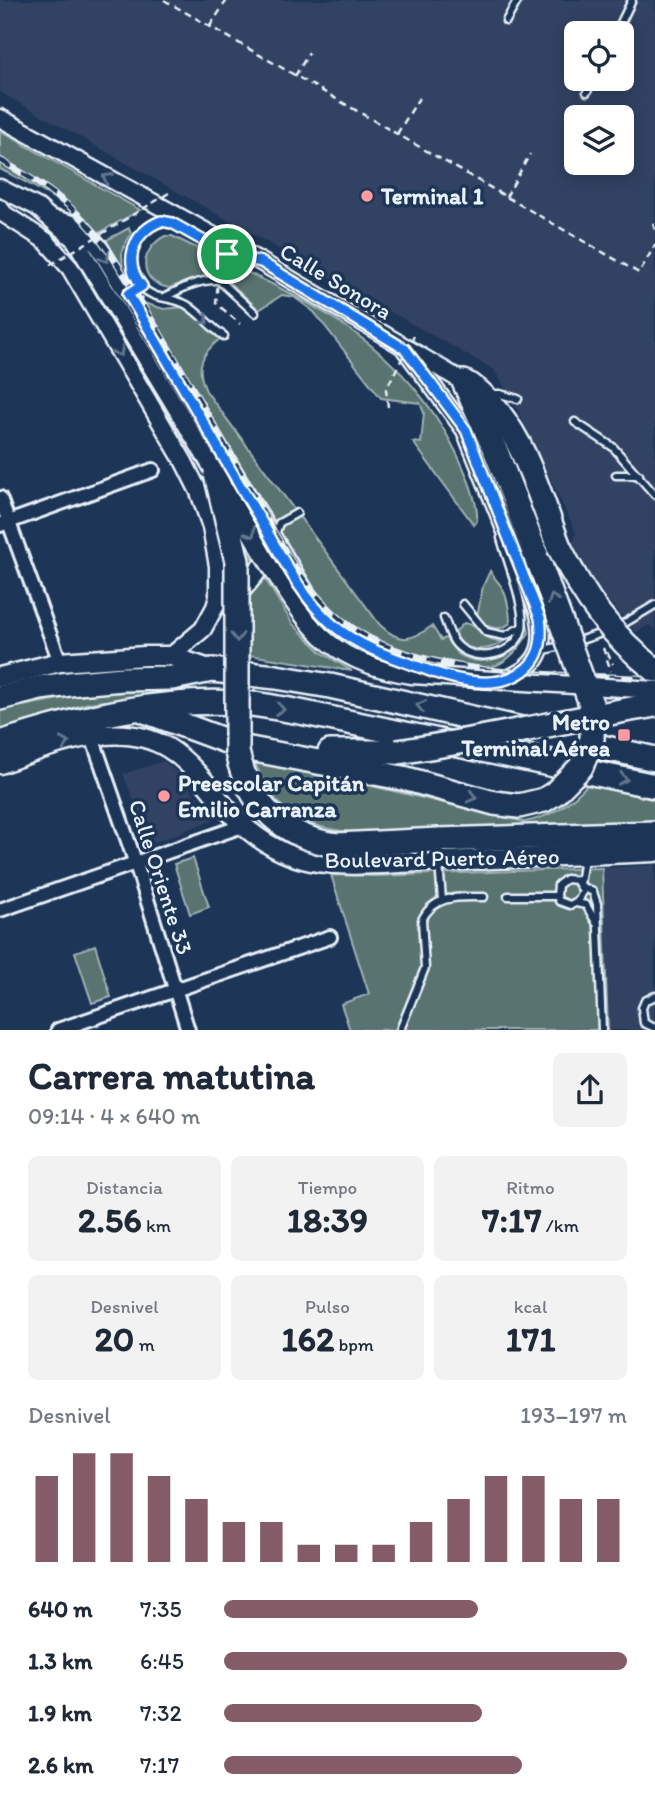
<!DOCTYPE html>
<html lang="es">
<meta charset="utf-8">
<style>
body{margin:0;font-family:Itim,sans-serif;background:#f2f2f3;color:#1f2937;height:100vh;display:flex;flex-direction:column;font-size:26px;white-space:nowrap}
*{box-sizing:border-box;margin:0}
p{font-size:23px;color:#747a83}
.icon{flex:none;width:38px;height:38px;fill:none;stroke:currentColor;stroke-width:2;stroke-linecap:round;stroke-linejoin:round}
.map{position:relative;height:1030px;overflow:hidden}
.side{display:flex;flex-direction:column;background:#fff;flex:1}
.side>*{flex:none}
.tools{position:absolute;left:564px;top:21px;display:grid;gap:14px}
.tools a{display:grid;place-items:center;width:70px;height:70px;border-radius:10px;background:#fff;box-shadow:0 4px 18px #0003;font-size:35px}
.pin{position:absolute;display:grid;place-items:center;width:60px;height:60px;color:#fff;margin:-30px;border:4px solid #fff;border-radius:50%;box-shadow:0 2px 7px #0007}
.round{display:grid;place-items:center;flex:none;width:74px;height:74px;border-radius:10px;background:#f2f2f3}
.headline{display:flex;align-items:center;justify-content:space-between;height:119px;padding:0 28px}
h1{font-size:38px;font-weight:800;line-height:52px}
.stats{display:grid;grid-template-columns:repeat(3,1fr);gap:10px;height:119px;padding:7px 28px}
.stats div{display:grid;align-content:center;border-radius:10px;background:#f2f2f3;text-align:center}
.stats b{font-size:35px;font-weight:800}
.stats small{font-size:19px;font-weight:400}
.stats p{font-size:19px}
.chart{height:196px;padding:14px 28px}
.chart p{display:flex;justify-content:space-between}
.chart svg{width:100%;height:126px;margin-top:7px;stroke:#845c67;stroke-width:6}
ul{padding:0 28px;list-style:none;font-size:23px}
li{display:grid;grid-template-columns:112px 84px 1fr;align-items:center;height:52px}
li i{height:18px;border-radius:9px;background:#845c67}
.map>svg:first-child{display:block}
.built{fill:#314263;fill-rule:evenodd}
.green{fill:#597370;stroke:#a0b2b4;stroke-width:2}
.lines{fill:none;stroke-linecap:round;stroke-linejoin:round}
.service-casing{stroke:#e8f1f8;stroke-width:11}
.minor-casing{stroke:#e8f1f8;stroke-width:18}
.tertiary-casing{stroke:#e8f1f8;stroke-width:21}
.secondary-casing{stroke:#e8f1f8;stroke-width:23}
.motorway-casing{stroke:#e8f1f8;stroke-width:28}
.path{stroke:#e8f1f8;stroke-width:2.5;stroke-dasharray:7 5;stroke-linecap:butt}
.service{stroke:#1d3557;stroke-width:6}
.minor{stroke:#1d3557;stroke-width:12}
.tertiary{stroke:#1d3557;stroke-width:16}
.secondary{stroke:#1d3557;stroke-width:18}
.motorway{stroke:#1d3557;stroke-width:23}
.rail-casing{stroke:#e8f1f8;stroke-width:7}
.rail{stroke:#1d3557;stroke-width:4.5;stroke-dasharray:13;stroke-linecap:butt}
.tertiary-bridge-casing{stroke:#e8f1f8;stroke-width:21;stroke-linecap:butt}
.motorway-bridge-casing{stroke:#e8f1f8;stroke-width:28;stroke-linecap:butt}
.path-bridge{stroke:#e8f1f8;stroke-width:2.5;stroke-dasharray:7 5;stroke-linecap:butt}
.tertiary-bridge{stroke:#1d3557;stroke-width:16}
.motorway-bridge{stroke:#1d3557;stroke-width:23}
.oneway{stroke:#64778f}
.route-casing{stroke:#fff;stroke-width:14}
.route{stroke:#1a73e8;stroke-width:9}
.poi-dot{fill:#ff9aa2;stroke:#1d3557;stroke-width:2.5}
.labels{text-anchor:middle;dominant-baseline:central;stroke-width:7;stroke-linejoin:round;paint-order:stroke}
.poi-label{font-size:23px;font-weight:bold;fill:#e8f1f8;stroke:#1d3557;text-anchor:start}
.street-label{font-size:23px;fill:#e8f1f8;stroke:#1d3557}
</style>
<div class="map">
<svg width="655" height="1030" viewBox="0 0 655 1030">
<rect width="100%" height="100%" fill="#1d3557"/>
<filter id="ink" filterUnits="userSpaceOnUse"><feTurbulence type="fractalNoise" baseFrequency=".0143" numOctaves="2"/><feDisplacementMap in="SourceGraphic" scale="14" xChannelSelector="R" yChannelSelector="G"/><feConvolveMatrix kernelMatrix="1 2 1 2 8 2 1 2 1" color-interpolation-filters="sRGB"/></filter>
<g filter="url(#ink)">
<g class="built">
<path d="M0 0H655V630L649 625 636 632 599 590 581 561 573 543 576 533 513 400 494 370 0 92ZM576 33H621V79H576ZM576 117H621V163H576Z"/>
<path d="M164 761 177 773 215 819 151 844 123 774Z"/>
<path d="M655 865V1030H608L602 868Z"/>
</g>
<g class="green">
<path d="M0 131 140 210 95 235C70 203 35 187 0 169Z"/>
<path d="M129 228 131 234 122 251 123 274 101 243Z"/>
<path d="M165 236H172C287 293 394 328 455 450 464 468 479 502 477 521L474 525 413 442 421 443 424 413 420 403 381 398 314 312 294 297 282 295 259 310C219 272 221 270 169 288 137 282 139 250 165 236Z"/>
<path d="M140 302 164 309 183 307 195 315 207 328 221 338C201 354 195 366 206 391L380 625C400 644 411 641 432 626L441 640 446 638C450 644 454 651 460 655 488 672 521 650 527 622L529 633C521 645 513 657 499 664 455 685 372 645 337 619 328 612 321 603 314 595Z"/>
<path d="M245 546 292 623 321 652 352 671 249 655Z"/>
<path d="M490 571C493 577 498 581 501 586 507 594 510 613 510 623 499 633 485 627 477 617L483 586Z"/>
<path d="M464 623C482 626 478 639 503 642 489 652 459 654 456 631Z"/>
<path d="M168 689 187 691 88 703 0 731V711L6 709 92 693Z"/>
<path d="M253 758 524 822C552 817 569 804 588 784L655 800V823L349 832C293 824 274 810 253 758Z"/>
<path d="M193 858 209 907 190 914 174 864Z"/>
<path d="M602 868 608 1030H350L341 1004 369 994 331 875 376 876Z"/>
<path d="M95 945 111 997 92 1003 75 952Z"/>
</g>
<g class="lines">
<g class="service-casing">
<g id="service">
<path d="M506 21 518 0"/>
<path d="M616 33 632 0"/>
<path d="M587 92 593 79"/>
<path d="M165 297C182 288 199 279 219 280L255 313"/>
<path d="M224 336C210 327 201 314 187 305 177 299 166 299 156 296 131 287 126 258 138 237 144 229 155 221 165 222 183 223 220 252 242 259"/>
<path d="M489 394H500L518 399"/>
<path d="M575 422 613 447 655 495"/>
<path d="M616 475H639"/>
<path d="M275 535 279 523 297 513"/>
<path d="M463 604 486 632 505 636 522 627"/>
<path d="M444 618C447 625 450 637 455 643 473 665 516 656 522 629 526 607 507 561 501 538"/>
<path d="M618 627 655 605"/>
<path d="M575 642 608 631"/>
<path d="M541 651 564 645"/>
<path d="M439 863 442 900"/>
<path d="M580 884 584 858"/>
<path d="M581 886 593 892 597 904 602 1030"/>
<path d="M508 896H557L559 901 570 905 579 900 583 891 576 880 566 879 558 885 557 896"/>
<path d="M576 903 586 905 597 924"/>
<path d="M655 996 645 1001 642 1008 644 1023 655 1028"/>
<path d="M400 1030 425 968 422 920C434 894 460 897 484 897"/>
</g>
</g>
<g class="minor-casing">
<g id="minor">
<path d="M0 498 60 662"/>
<path d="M0 525 153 470"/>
<path d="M92 737 136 864 188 1030"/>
<path d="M0 910 242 826"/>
<path d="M58 1030 330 937"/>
</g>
</g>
<g class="tertiary-casing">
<g id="tertiary">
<path d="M0 118 261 262 464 382"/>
<path d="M0 188 37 207 75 240 216 474"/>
<path d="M0 208 4 214 46 241 70 268 184 462 199 492 211 527 218 566V597L215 607 203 629 171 656"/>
<path d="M53 219 80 226 99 247 312 603C348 643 390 658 440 675"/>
<path d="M405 349 465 430 538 611C548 648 538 669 501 681"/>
<path d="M236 598 256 574 271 548"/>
</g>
</g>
<g class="secondary-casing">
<g id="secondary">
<path d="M0 677 60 662 145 656H171L212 670"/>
<path d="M0 764C50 746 118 717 168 748 192 763 209 788 227 809 250 835 276 854 311 861 347 868 386 863 422 862 500 859 577 855 655 852"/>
</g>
</g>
<g class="motorway-casing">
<g id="motorway">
<path d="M464 382 497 454 540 565"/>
<path d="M470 385C521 421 538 492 559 547"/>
<path d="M0 698 40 688 77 683 123 679 172 678 212 670 276 677 330 686 655 759"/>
<path d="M145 711 245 748 407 779"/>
<path d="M0 743C81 717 166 696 252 704 268 706 284 709 300 712L655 786"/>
<path d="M330 752H397"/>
<path d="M439 840 655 833"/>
</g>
</g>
<g class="path">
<path d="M164 0 639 273 655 245"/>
<path d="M210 26 227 0"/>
<path d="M295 76 309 53"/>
<path d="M397 134 422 93"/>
<path d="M506 197 530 154"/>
<path d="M653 223 655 231"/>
<path d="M603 648 611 671"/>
<path d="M607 652 613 664"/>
</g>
<use href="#service" class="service"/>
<use href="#minor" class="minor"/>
<use href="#tertiary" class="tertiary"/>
<use href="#secondary" class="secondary"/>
<use href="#motorway" class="motorway"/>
<g class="rail-casing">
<path id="rail" d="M0 160C31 178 65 198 89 226 111 251 128 281 145 309 180 365 211 422 244 478 279 539 310 613 379 643 460 679 566 674 655 679"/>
</g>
<use href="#rail" class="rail"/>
<g class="tertiary-bridge-casing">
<path id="tertiary-bridge" d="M226 491C241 517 257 544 273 570 311 633 336 664 412 675L655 690"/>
</g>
<g class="motorway-bridge-casing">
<g id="motorway-bridge">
<path d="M216 474 237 561V752C248 804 284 838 337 845L439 840"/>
<path d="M559 547C584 597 610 635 655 670"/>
<path d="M397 752C484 740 569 719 655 705"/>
<path d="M407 779 494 803 519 806 544 800 555 793 581 767 592 739 593 709 540 565"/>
</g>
</g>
<g class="path-bridge">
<path d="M223 226 216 303 240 324"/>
<path d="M50 265 169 193"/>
<path d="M388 407 386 389 414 336"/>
</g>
<use href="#tertiary-bridge" class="tertiary-bridge"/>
<use href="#motorway-bridge" class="motorway-bridge"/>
</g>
<defs><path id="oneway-chevron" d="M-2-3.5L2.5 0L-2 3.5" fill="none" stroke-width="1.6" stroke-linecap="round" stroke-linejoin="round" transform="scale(1.75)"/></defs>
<g class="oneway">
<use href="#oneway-chevron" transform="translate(107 178) rotate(-151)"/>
<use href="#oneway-chevron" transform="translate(105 258) rotate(58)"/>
<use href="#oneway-chevron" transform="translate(204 320) rotate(45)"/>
<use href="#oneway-chevron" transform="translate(119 352) rotate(60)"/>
<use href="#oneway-chevron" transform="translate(251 533) rotate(59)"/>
<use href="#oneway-chevron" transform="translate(553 599) rotate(-110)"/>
<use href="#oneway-chevron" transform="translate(237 637) rotate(90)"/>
<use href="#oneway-chevron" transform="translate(421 706) rotate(-168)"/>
<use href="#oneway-chevron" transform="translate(280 709) rotate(9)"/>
<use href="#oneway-chevron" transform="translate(65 743) rotate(-14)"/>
<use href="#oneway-chevron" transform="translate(623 779) rotate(12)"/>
<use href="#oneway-chevron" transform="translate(472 797) rotate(15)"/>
</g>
</g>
<g class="lines" filter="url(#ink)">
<g class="route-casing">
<path id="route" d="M161 221 172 223 227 254 261 262 405 349 466 430 540 618C544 646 538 667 510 678 484 688 447 678 422 668 390 657 357 646 332 624 300 596 281 555 260 519 215 445 173 368 128 294L142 286C122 262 133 232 161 221Z"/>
</g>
<use href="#route" class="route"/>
</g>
<g class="poi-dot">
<circle cx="367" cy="196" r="7"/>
<rect x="617" y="728" width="14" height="14" rx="3.5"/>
<circle cx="164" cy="796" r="7"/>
</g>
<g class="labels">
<g class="poi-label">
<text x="381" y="196">Terminal 1</text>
<text x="610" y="722" text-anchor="end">Metro<tspan x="610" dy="26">Terminal Aérea</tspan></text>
<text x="178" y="783">Preescolar Capitán<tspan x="178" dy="26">Emilio Carranza</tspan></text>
</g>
<g class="street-label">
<text transform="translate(336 281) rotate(31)">Calle Sonora</text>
<text transform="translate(442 858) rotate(-1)">Boulevard Puerto Aéreo</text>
<text transform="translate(161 877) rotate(72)">Calle Oriente 33</text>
</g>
</g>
</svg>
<div class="tools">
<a><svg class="icon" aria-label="locate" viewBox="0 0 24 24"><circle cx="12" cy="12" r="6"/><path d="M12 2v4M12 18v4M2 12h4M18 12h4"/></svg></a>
<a><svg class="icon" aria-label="layers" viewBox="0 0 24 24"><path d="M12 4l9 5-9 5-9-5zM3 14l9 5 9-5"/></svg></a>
</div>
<div class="pin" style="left:227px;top:254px;background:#1e9e55"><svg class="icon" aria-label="arrive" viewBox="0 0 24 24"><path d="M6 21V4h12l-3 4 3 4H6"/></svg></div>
</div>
<section class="side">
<div class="headline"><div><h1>Carrera matutina</h1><p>09:14 · 4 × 640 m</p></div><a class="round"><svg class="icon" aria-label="share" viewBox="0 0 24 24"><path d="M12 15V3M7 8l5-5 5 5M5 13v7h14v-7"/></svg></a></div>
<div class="stats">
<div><p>Distancia</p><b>2.56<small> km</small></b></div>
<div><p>Tiempo</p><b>18:39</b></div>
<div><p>Ritmo</p><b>7:17<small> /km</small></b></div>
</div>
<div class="stats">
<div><p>Desnivel</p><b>20<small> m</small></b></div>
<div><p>Pulso</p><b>162<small> bpm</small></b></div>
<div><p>kcal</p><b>171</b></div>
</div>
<div class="chart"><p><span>Desnivel</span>193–197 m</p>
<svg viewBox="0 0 160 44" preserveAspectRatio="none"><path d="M5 44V14M15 44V6M25 44V6M35 44V14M45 44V22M55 44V30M65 44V30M75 44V38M85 44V38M95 44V38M105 44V30M115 44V22M125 44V14M135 44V14M145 44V22M155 44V22"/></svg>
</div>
<ul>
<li><b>640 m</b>7:35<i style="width:63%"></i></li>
<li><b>1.3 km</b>6:45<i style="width:100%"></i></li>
<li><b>1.9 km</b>7:32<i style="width:64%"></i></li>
<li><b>2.6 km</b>7:17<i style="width:74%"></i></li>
</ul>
</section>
